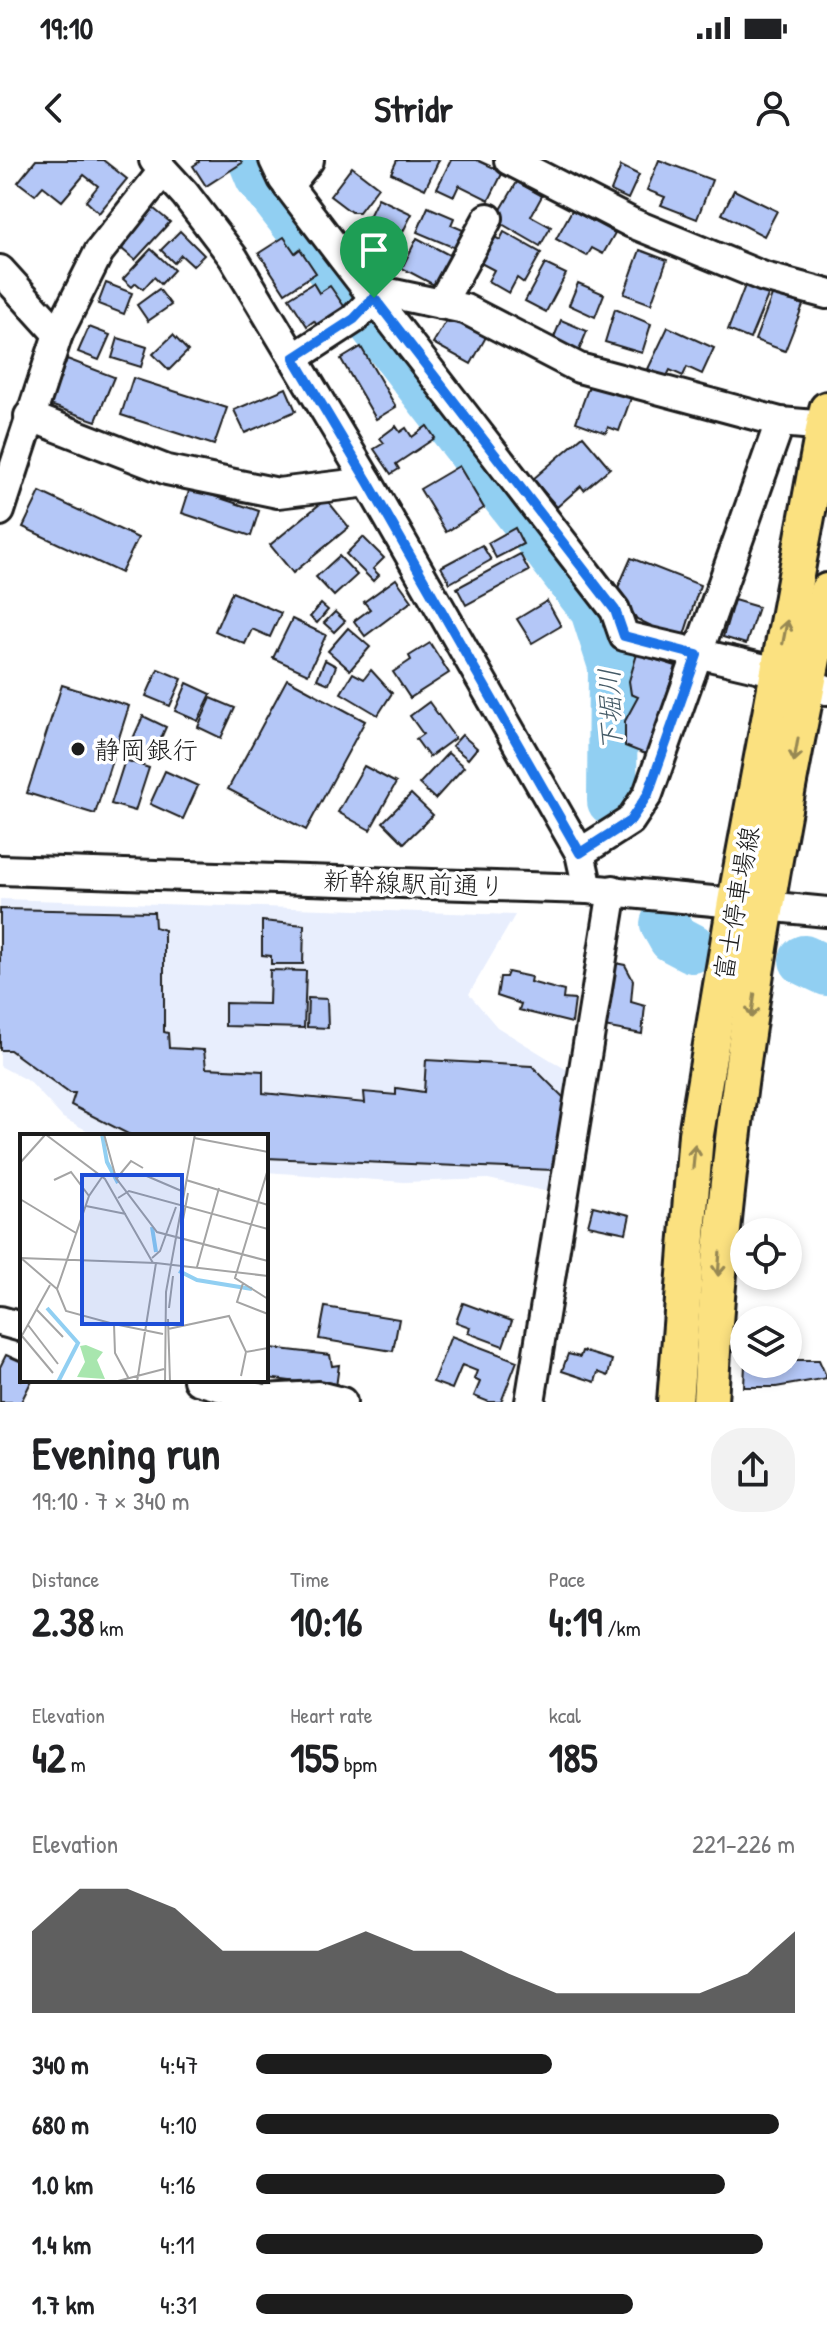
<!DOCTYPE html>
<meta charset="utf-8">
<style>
body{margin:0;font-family:"Patrick Hand","Klee One",sans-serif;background:#f2f2f2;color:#202124;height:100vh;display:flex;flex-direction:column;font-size:30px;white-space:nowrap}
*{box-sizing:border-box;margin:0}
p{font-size:26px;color:#757577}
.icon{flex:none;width:44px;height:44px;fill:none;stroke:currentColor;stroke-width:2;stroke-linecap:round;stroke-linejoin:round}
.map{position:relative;height:1242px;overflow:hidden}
.details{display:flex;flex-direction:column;background:#fff;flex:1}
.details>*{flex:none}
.controls{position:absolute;left:730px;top:1058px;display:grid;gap:16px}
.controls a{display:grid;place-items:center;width:72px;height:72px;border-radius:50%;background:#fff;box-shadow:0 4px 12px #0003;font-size:40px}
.pin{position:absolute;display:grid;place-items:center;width:68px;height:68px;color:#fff;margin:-82px -34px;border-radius:50% 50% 50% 0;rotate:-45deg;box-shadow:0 0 8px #0007}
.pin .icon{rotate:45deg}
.round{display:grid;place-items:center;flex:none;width:84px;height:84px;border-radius:32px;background:#f2f2f2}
.overview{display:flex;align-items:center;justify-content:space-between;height:136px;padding:0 32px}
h1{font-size:44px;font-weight:800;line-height:60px}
.stats{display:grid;grid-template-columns:repeat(3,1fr);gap:12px;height:136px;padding:8px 32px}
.stats div{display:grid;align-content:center}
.stats b{font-size:40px;font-weight:800}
.stats small{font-size:22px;font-weight:400}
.stats p{font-size:22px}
.chart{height:224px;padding:16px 32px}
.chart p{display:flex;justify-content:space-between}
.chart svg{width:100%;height:144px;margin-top:8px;fill:#1c1c1c;opacity:.7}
ul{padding:0 32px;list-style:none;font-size:26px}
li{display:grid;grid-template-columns:128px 96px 1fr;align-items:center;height:60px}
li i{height:20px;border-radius:10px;background:#1c1c1c}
.status{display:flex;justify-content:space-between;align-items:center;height:56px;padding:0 40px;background:#fff;direction:ltr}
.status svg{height:22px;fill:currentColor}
header{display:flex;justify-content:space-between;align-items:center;height:104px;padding:0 32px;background:#fff;font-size:36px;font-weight:800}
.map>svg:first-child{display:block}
.built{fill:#e8eefd}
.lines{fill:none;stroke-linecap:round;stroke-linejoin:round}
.river{stroke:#91cff2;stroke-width:50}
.building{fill:#b4c7f7;stroke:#1c1c1c;stroke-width:2}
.minor-casing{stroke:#1c1c1c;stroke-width:34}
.major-casing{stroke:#1c1c1c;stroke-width:40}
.minor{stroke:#fff;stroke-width:28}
.major{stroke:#fbe180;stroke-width:34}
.oneway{stroke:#978853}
.route-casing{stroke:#fff;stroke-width:16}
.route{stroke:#1a73e8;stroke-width:10}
.poi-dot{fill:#1c1c1c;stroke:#fff;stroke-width:3}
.labels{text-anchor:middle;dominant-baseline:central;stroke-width:7;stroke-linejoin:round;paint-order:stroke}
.poi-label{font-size:26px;fill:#1c1c1c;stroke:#fff;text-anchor:start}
.street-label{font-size:26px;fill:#1c1c1c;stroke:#fff}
.water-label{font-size:28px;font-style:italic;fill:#455b67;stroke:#fff}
.inset-river{fill:none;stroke:#91cff2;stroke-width:4}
.inset-road{fill:none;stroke:#a4a4a4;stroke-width:2}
.view{fill:#1d4ed8;fill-opacity:0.15;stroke:#1d4ed8;stroke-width:4}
.inset-edge{fill:none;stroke:#1c1c1c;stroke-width:4}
</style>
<div class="status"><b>19:10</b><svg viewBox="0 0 49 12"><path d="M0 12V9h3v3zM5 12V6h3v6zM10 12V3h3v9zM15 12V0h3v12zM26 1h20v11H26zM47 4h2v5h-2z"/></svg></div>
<header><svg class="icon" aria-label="back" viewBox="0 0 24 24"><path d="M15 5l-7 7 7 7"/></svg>Stridr<svg class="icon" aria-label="person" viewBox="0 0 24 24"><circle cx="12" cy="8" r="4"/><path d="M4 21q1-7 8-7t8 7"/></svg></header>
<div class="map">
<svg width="827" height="1242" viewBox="0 0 827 1242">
<rect width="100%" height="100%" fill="#fff"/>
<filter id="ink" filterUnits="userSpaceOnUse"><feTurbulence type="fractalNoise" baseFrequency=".0125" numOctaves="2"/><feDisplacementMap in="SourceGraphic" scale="16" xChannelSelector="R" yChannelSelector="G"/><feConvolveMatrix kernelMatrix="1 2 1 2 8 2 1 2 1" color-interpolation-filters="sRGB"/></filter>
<g filter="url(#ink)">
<path class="built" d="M0 739 515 755 469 834 497 867 572 913 549 1032 488 1019 404 1022 266 1012V976H98L63 958 30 922 0 906Z"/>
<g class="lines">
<g class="river">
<path d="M253 0 260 17 595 450 613 506 612 641"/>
<path d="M665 764 673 778 692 788"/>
<path d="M804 800 827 811"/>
</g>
</g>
<g class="building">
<path d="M36 0H103L127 19 99 53 86 41 98 26 84 15 62 41 43 26 35 35 18 22Z"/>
<path d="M198 0H240L242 3 206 26 193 6 199 2Z"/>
<path d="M397 0H439L425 29 391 13Z"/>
<path d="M451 0H477L503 12 489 40 459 25 454 36 437 28Z"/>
<path d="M659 0 712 20 697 59 661 45 665 37 647 30Z"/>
<path d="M621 6 639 15 628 39 611 31Z"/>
<path d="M352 7 378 27 359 52H351L330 36Z"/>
<path d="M517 22 542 36 531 56 551 67 540 86 495 60Z"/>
<path d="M734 30 777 51 764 76 722 54Z"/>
<path d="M378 38 412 54 394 89 361 73Z"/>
<path d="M148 44 170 62 135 100 122 89 130 76 124 71Z"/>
<path d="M428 47 454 58 451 65 463 70 455 88 417 72Z"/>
<path d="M572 50 615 73 603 94 592 88 587 96 556 79Z"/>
<path d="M180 71 204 95 193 106 181 95 174 103 161 90Z"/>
<path d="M504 72 541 93 524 123 517 118 509 133 488 121 494 110 475 100 489 74 500 80Z"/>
<path d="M284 77 295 93 300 89 316 113 285 133 259 93Z"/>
<path d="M417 78 453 97 438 127 402 108Z"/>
<path d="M151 89 174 110 161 124 154 117 143 129 136 123 132 127 123 119Z"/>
<path d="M640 90 667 100 651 144 624 134Z"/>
<path d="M545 104 566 114 546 152 525 141Z"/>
<path d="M106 123 132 133 124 154 98 144Z"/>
<path d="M313 123 319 133 330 126 348 152 320 170 314 161 307 166 289 138Z"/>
<path d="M578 123 604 134 595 157 569 145Z"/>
<path d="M746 123 769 133 750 179 728 170Z"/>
<path d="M159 129 171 145 148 161 137 145Z"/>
<path d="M773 133 803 145 785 191 755 180Z"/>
<path d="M615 149 651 164 642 193 605 182Z"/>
<path d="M449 156 486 177 471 204 433 183Z"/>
<path d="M561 160 587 171 578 193 552 182Z"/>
<path d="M89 167 110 175 99 200 78 192Z"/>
<path d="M668 167 714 188 702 214 687 207 683 216 670 210 666 218 648 209Z"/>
<path d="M173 175 188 191 169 210 153 194Z"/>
<path d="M118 178 147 187 141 207 112 198Z"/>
<path d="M361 187 396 247 376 259 341 199Z"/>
<path d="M67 199 114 217 96 261 50 245Z"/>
<path d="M133 218 227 248 214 285 121 255Z"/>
<path d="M590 223 631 238 619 271 608 267 606 273 576 262Z"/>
<path d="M286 228 296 251 245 273 234 250Z"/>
<path d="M396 266 400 272 406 268 412 277 427 266 435 278 396 304 399 309 391 314 374 289 384 283 380 278Z"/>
<path d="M583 276 610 308 584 330 581 326 557 347 533 319Z"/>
<path d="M459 306 484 348 446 372 420 329Z"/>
<path d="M190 328 259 351 251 376 182 353Z"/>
<path d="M40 332 138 378 121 413 23 367Z"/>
<path d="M326 339 349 367 293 413 270 385Z"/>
<path d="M515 368 523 384 496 398 488 383Z"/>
<path d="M363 377 384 398 373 409 379 415 373 421 346 394Z"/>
<path d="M482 385 491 400 450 423 441 407Z"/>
<path d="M520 394 529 411 466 445 457 428Z"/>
<path d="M339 396 357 415 334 436 316 417Z"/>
<path d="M631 398 700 425 682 481 637 459 617 430Z"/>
<path d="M396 419 412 441 365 476 354 461 370 449 364 442Z"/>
<path d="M232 432 281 453 270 477 252 469 245 484 215 471Z"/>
<path d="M734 440 758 447 746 484 723 477Z"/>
<path d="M547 441 561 466 532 483 517 459Z"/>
<path d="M321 444 328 450 317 463 310 457Z"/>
<path d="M335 452 345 461 334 472 324 463Z"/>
<path d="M292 459 326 475 308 514 273 498Z"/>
<path d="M348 468 370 487 350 510 328 491Z"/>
<path d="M430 483 449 513 410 538 393 512 411 500 409 496Z"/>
<path d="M637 494 676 506 648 595 625 586V561L638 537 631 534 629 521Z"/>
<path d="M325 500 336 506 329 524 317 519Z"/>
<path d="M158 509 182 519 170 546 146 536Z"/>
<path d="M371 510 392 533 378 555 341 533 353 513 364 519Z"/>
<path d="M287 519 365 561 306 670 228 629Z"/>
<path d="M187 523 211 534 198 561 175 551Z"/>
<path d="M62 525 129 546 95 654 27 633Z"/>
<path d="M211 538 235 548 221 578 198 567Z"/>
<path d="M429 542 455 578 429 597 416 579 423 574 410 556Z"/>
<path d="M143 556 166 567 154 594 131 583Z"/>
<path d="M462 575 477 588 468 599 452 586Z"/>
<path d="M448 593 464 607 435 639 419 624Z"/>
<path d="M125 600 149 608 135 651 111 644Z"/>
<path d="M364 606 396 623 370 670 338 652Z"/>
<path d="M165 611 198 626 183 659 150 644Z"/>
<path d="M411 634 433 655 404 683 383 662Z"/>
<path d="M0 749 154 752 155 767 164 770V872L168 873 169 888 204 890 206 908 263 911V933L365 943 364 932 396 935V928L424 932 426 900 532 906 564 938 553 1010 266 998V976H132L71 945 75 933H69L10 890H0Z"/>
<path d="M262 761 304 765 303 804H271V796L262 795Z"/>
<path d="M615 803 625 805 633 820 631 842 645 846 642 874 604 867Z"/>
<path d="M270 810 306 811 304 868 225 866V843L269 844Z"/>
<path d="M508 812 531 817 530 822 564 831 563 839 575 840 572 863 519 850 521 844 497 836 500 817H506Z"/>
<path d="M308 838 327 839 328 868 307 867Z"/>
<path d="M593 1046 630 1055 626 1073 588 1065Z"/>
<path d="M463 1143 512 1161 503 1186 468 1173 470 1167 456 1162Z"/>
<path d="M325 1147 399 1159 393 1191 319 1179Z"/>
<path d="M788 1174H796L795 1197H788Z"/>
<path d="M451 1176 517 1201 501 1242H489L474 1236 480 1222 474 1219 477 1211 462 1205 452 1229 433 1222Z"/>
<path d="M271 1188 330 1195 332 1206 339 1205 336 1227 267 1218Z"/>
<path d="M582 1191 612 1200 608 1216 598 1212 595 1222 562 1211 568 1194 580 1197Z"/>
<path d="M6 1195 22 1202V1220H32L21 1242H0V1207Z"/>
<path d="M788 1200H819L827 1218 776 1227H744L745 1204H788Z"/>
</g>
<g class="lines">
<g class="minor-casing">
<g id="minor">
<path d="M154 0 185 34 233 97 368 322 580 693 588 729"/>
<path d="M274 0 283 19 343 98 615 450 624 476 778 512 827 530"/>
<path d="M509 0 632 63 764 117 827 134"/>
<path d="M288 26 309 0"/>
<path d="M0 110 58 174"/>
<path d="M441 144 488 58"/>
<path d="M294 198 354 159 374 138 389 133 465 149 579 208 780 262 827 266"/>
<path d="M29 256 167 310 278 333 368 322"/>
<path d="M0 351 58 174 99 92 163 11"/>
<path d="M580 693 630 661 648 634 780 262"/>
<path d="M0 710 588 729 827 752"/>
<path d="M0 1161 22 1167"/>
<path d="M198 1220 263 1239V1242"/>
<path d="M263 1239 318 1236 342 1242"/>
<path d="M530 1242 613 730"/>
</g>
</g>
<g class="major-casing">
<g id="major">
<path d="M675 1242 696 974 735 742 827 249"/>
<path d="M710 1242C724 969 771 698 827 431"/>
</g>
</g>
<use href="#minor" class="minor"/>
<use href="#major" class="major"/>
</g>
<defs><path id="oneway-shaft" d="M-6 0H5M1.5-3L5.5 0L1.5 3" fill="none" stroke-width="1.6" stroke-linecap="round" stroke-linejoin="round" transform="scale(2)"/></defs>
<g class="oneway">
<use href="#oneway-shaft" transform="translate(785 472) rotate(-79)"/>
<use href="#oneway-shaft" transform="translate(796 590) rotate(100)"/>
<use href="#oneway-shaft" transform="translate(753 846) rotate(98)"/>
<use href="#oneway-shaft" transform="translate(694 997) rotate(-85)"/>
<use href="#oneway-shaft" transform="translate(719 1104) rotate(94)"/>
</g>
</g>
<g class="lines" filter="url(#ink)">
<g class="route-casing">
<path id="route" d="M374 138 615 450 624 476 697 495 648 634 630 661 580 693 368 322 294 198 354 159Z"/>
</g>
<use href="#route" class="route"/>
</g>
<circle class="poi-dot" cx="78" cy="589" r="8"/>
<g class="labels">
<g class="poi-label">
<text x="94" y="589">静岡銀行</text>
</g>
<g class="street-label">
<text transform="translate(414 723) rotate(2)">新幹線駅前通り</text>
<text transform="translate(736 743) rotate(-80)">富士停車場線</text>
</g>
<g class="water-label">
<text transform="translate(610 550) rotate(-92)">下堀川</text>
</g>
</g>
<g transform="translate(20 974)">
<rect width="248" height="248" fill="#fff"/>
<path d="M66 211 83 218 77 226 85 245 57 243 65 228 60 212Z" fill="#a8e6ae"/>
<path class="inset-river" d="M82 0 87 28 98 49M132 93 136 118M159 137 177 146 232 155M27 174 58 209 38 248"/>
<path class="inset-road" d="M25 0 85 45 133 129M84 0 96 44 137 98 248 127M174 4 248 18M0 29 25 1M248 35 215 144 248 165M122 40 164 58M97 44 111 27 123 34M34 46 51 38 69 62M166 46 248 71M98 64 109 57 248 95M0 65 56 99M66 72 106 80M162 91 168 59M0 124 136 129 248 142M1 124 37 155 46 177 94 190 95 219 109 245M132 124 140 117 156 73M177 133 199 54M223 149 217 168 248 180M37 155 69 62 82 43M149 174 153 142M17 176 43 203M148 185 150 248M94 190 143 200M8 191 38 230M148 195 209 182 226 218 248 214M2 202 33 239M0 205 30 151M221 242 226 218M94 248 144 235M117 248 136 129M145 248 146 158 175 0"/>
<path class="view" d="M62 41H162V190H62Z"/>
<rect width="248" height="248" class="inset-edge"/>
</g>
</svg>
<div class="controls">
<a><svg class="icon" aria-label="locate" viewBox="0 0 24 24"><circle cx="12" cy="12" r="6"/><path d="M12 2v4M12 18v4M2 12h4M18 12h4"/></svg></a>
<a><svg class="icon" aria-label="layers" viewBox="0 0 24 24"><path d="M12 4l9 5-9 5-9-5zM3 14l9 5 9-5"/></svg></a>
</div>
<div class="pin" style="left:374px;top:138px;background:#1e9e55"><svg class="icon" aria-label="arrive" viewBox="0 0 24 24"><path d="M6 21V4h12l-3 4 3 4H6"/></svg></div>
</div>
<section class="details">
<div class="overview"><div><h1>Evening run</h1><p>19:10 · 7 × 340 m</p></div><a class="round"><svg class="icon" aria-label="share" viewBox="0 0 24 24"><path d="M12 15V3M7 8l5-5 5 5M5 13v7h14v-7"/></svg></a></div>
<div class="stats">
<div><p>Distance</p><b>2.38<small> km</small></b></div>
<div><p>Time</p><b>10:16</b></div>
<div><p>Pace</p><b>4:19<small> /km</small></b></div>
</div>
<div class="stats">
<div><p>Elevation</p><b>42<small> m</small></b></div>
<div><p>Heart rate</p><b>155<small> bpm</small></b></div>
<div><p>kcal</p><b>185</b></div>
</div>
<div class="chart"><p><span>Elevation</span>221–226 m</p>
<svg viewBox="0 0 160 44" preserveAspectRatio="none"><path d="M0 44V19L10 6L20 6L30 12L40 25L50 25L60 25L70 19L80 25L90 25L100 32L110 38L120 38L130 38L140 38L150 32L160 19V44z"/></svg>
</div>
<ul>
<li><b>340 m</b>4:47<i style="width:55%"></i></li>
<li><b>680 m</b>4:10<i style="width:97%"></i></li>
<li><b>1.0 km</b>4:16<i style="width:87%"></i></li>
<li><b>1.4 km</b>4:11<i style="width:94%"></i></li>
<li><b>1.7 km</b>4:31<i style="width:70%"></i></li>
</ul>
</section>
